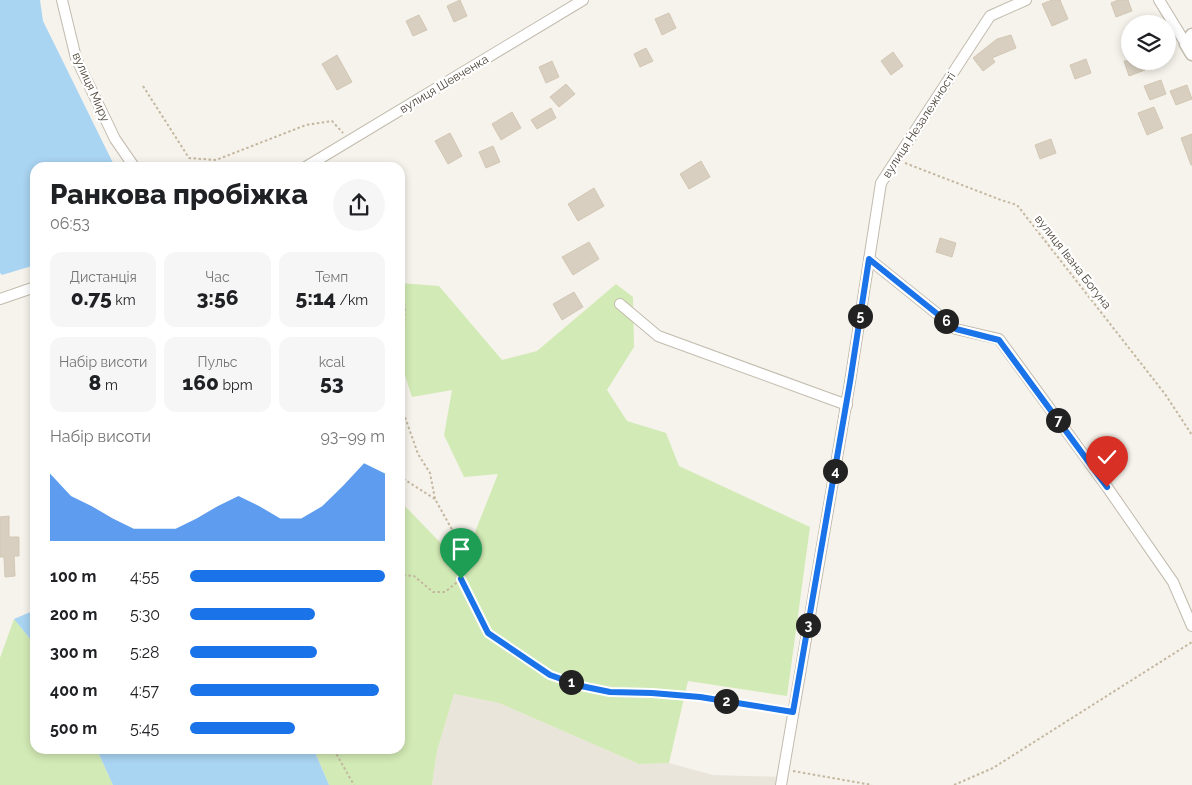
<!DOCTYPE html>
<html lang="uk">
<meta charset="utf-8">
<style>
body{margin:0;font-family:Raleway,sans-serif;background:#f6f6f6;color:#202124;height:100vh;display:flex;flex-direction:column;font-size:19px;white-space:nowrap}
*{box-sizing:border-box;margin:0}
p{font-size:16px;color:#757577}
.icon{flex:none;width:28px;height:28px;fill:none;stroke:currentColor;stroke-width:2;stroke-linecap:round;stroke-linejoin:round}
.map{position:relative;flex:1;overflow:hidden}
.side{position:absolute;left:30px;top:162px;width:375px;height:592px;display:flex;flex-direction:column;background:#fff;border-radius:15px;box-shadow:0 2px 8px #0003}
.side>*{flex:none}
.tools{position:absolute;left:1121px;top:15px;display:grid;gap:10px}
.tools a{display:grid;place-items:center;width:55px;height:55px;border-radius:50%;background:#fff;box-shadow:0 2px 8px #0003;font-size:25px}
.pin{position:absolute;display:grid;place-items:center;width:42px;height:42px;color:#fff;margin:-51px -21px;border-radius:50% 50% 50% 0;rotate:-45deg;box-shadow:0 0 5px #0007}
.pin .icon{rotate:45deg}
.km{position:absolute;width:25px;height:25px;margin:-12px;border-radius:50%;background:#222;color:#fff;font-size:14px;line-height:25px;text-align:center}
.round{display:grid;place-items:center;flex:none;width:52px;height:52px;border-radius:26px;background:#f6f6f6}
.overview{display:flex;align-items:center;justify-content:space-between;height:85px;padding:0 20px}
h1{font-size:28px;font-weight:800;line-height:38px}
.stats{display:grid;grid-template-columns:repeat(3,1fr);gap:8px;height:85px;padding:5px 20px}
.stats div{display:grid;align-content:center;border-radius:12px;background:#f6f6f6;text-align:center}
.stats b{font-size:21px;font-weight:800}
.stats small{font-size:14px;font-weight:400}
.stats p{font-size:14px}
.chart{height:140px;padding:10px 20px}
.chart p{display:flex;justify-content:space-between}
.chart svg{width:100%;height:90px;margin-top:5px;fill:#1a73e8;opacity:.7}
ul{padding:0 20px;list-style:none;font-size:16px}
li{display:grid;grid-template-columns:80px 60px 1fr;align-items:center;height:38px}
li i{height:12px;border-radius:6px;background:#1a73e8}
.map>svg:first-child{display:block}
.residential{fill:#eae5da}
.green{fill:#d2eab5}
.water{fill:#a9d4f2}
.building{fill:#d8cfc1;stroke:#d3c7b4}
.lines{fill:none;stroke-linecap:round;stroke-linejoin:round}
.minor-casing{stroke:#c2bbae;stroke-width:12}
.tertiary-casing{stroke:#c2bbae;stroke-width:15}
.path{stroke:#c4b79f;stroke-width:2;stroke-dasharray:2.5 2.5;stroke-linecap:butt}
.minor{stroke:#fff;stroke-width:10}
.tertiary{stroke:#fff;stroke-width:12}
.route-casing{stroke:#fff;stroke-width:10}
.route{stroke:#1a73e8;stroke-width:6}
.labels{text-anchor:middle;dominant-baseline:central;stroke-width:4.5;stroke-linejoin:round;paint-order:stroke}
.street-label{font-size:12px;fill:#4b4439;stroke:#fff}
</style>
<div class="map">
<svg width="1192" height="785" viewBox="0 0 1192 785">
<rect width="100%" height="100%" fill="#f6f3ec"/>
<path class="residential" d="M454 694 499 703 639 764 669 763 713 775 786 777 784 785H432L437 751Z"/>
<g class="green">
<path d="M400 283 439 286 502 360 537 351 616 284 633 297 634 347 607 390 627 421 666 433 679 466 810 527 787 696 688 681 669 763 639 764 499 703 454 694 437 751 432 785H329L314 750H400V501L462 565 498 474 464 477 444 435 452 390 412 397 400 360Z"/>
<path d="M14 619 35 645V750H97L113 785H0V658Z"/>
</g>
<g class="water">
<path d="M0 0H40L43 21 112 161 118 167 35 168V265L2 275 0 273Z"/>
<path d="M35 610V645L14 619Z"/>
<path d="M97 750H314L329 785H113Z"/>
</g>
<g class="building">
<path d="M460 0 467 16 454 22 447 6Z"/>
<path d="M1052 0H1060L1068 19 1052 26 1042 4Z"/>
<path d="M1118 0H1128L1132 11 1116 17 1111 3Z"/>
<path d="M669 13 676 28 662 35 655 19Z"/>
<path d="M419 15 427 30 413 36 406 21Z"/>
<path d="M1011 35 1016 48 992 58 995 62 983 71 973 58 997 39Z"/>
<path d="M646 48 653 61 640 67 634 54Z"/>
<path d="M893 52 903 66 891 75 881 61Z"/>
<path d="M337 55 352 82 337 90 322 64Z"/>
<path d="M1086 59 1091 73 1075 79 1070 65Z"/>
<path d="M552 61 559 77 546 83 539 67Z"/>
<path d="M1124 61H1142L1145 70 1129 76Z"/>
<path d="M1161 80 1166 94 1150 100 1144 86Z"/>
<path d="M566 84 575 94 559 107 550 97Z"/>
<path d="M1187 85 1192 99 1176 105 1170 91Z"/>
<path d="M1154 107 1163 128 1147 135 1138 113Z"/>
<path d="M551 108 556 118 537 129 531 120Z"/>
<path d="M512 112 521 128 501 140 492 124Z"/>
<path d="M450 133 462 156 448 164 435 141Z"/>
<path d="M1192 134V165H1191L1181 138Z"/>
<path d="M1051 139 1056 153 1040 159 1035 145Z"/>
<path d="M493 146 500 162 486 168 479 152Z"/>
<path d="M701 161 710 177 689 189 680 174Z"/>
<path d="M594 188 604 206 578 221 568 204Z"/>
<path d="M940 238 956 243 952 257 936 252Z"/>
<path d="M589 242 599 259 573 275 562 257Z"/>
<path d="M574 292 583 307 562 320 553 304Z"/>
<path d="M9 516V537H19V556H14L15 576 5 577 4 557H0V517Z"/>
</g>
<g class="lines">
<g class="minor-casing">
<g id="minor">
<path d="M62 0 76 58 115 139 135 168"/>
<path d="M1159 0 1186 44"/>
<path d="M304 168 583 0"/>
<path d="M869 259 956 329 999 339 1107 487 1173 582 1192 626"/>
<path d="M0 299 35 287"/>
<path d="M620 304 658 336 847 405"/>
<path d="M781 785 850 382 881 183 990 16 1026 0"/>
</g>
</g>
<g class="tertiary-casing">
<path id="tertiary" d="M1192 35 1186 44 1192 54"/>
</g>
<g class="path">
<path d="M143 86 189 158 216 160 306 125 332 121 343 133"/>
<path d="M905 163 1001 200 1017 205 1165 394 1192 435"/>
<path d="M400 289 405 307 400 403 418 454 430 473 435 499 460 544 461 579 445 592H433L414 576 400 575"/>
<path d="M400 475 402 478 435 499"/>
<path d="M461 579 488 633 550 675 581 686 610 692 652 693 700 697 783 711"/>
<path d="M334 750 354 785"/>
<path d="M793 771 872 785"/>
<path d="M954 785 993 768 1192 642"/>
</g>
<use href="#minor" class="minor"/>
<use href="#tertiary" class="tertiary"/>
</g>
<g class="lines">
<g class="route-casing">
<path id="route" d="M461 579 488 633 550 675 581 686 610 692 652 693 700 697 793 712 850 382 869 259 956 329 999 340 1107 487"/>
</g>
<use href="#route" class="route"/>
</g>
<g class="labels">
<g class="street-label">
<text transform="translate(444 84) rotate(-31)">вулиця Шевченка</text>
<text transform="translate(91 87) rotate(66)">вулиця Миру</text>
<text transform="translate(919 125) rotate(-57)">вулиця Незалежності</text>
<text transform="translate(1073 262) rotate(52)">вулиця Івана Богуна</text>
</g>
</g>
</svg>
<div class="tools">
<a><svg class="icon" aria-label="layers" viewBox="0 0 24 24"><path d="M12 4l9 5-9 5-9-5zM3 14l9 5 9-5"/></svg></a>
</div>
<div class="pin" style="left:461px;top:579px;background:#1e9e55"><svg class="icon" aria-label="arrive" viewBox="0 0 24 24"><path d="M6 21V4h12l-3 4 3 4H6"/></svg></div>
<div class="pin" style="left:1107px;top:487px;background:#d93025"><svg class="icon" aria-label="check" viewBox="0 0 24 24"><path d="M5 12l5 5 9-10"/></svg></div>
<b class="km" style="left:571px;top:682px">1</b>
<b class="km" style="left:726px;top:701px">2</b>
<b class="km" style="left:808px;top:625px">3</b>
<b class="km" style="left:835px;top:471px">4</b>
<b class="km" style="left:860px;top:316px">5</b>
<b class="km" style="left:946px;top:321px">6</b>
<b class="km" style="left:1058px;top:420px">7</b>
<section class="side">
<div class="overview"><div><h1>Ранкова пробіжка</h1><p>06:53</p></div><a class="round"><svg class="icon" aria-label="share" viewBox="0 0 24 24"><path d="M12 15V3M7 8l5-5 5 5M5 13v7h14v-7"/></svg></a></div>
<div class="stats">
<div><p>Дистанція</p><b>0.75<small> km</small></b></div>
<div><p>Час</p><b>3:56</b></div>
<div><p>Темп</p><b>5:14<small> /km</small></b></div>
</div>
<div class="stats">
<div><p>Набір висоти</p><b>8<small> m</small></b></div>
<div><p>Пульс</p><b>160<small> bpm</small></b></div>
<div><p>kcal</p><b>53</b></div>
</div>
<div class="chart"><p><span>Набір висоти</span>93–99 m</p>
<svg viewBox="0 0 160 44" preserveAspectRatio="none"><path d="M0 44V11L10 22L20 27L30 33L40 38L50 38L60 38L70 33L80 27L90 22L100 27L110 33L120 33L130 27L140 17L150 6L160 11V44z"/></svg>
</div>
<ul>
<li><b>100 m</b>4:55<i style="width:100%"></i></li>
<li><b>200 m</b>5:30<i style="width:64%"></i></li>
<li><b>300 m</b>5:28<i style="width:65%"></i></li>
<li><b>400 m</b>4:57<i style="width:97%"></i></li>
<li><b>500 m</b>5:45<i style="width:54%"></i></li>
</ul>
</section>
</div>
